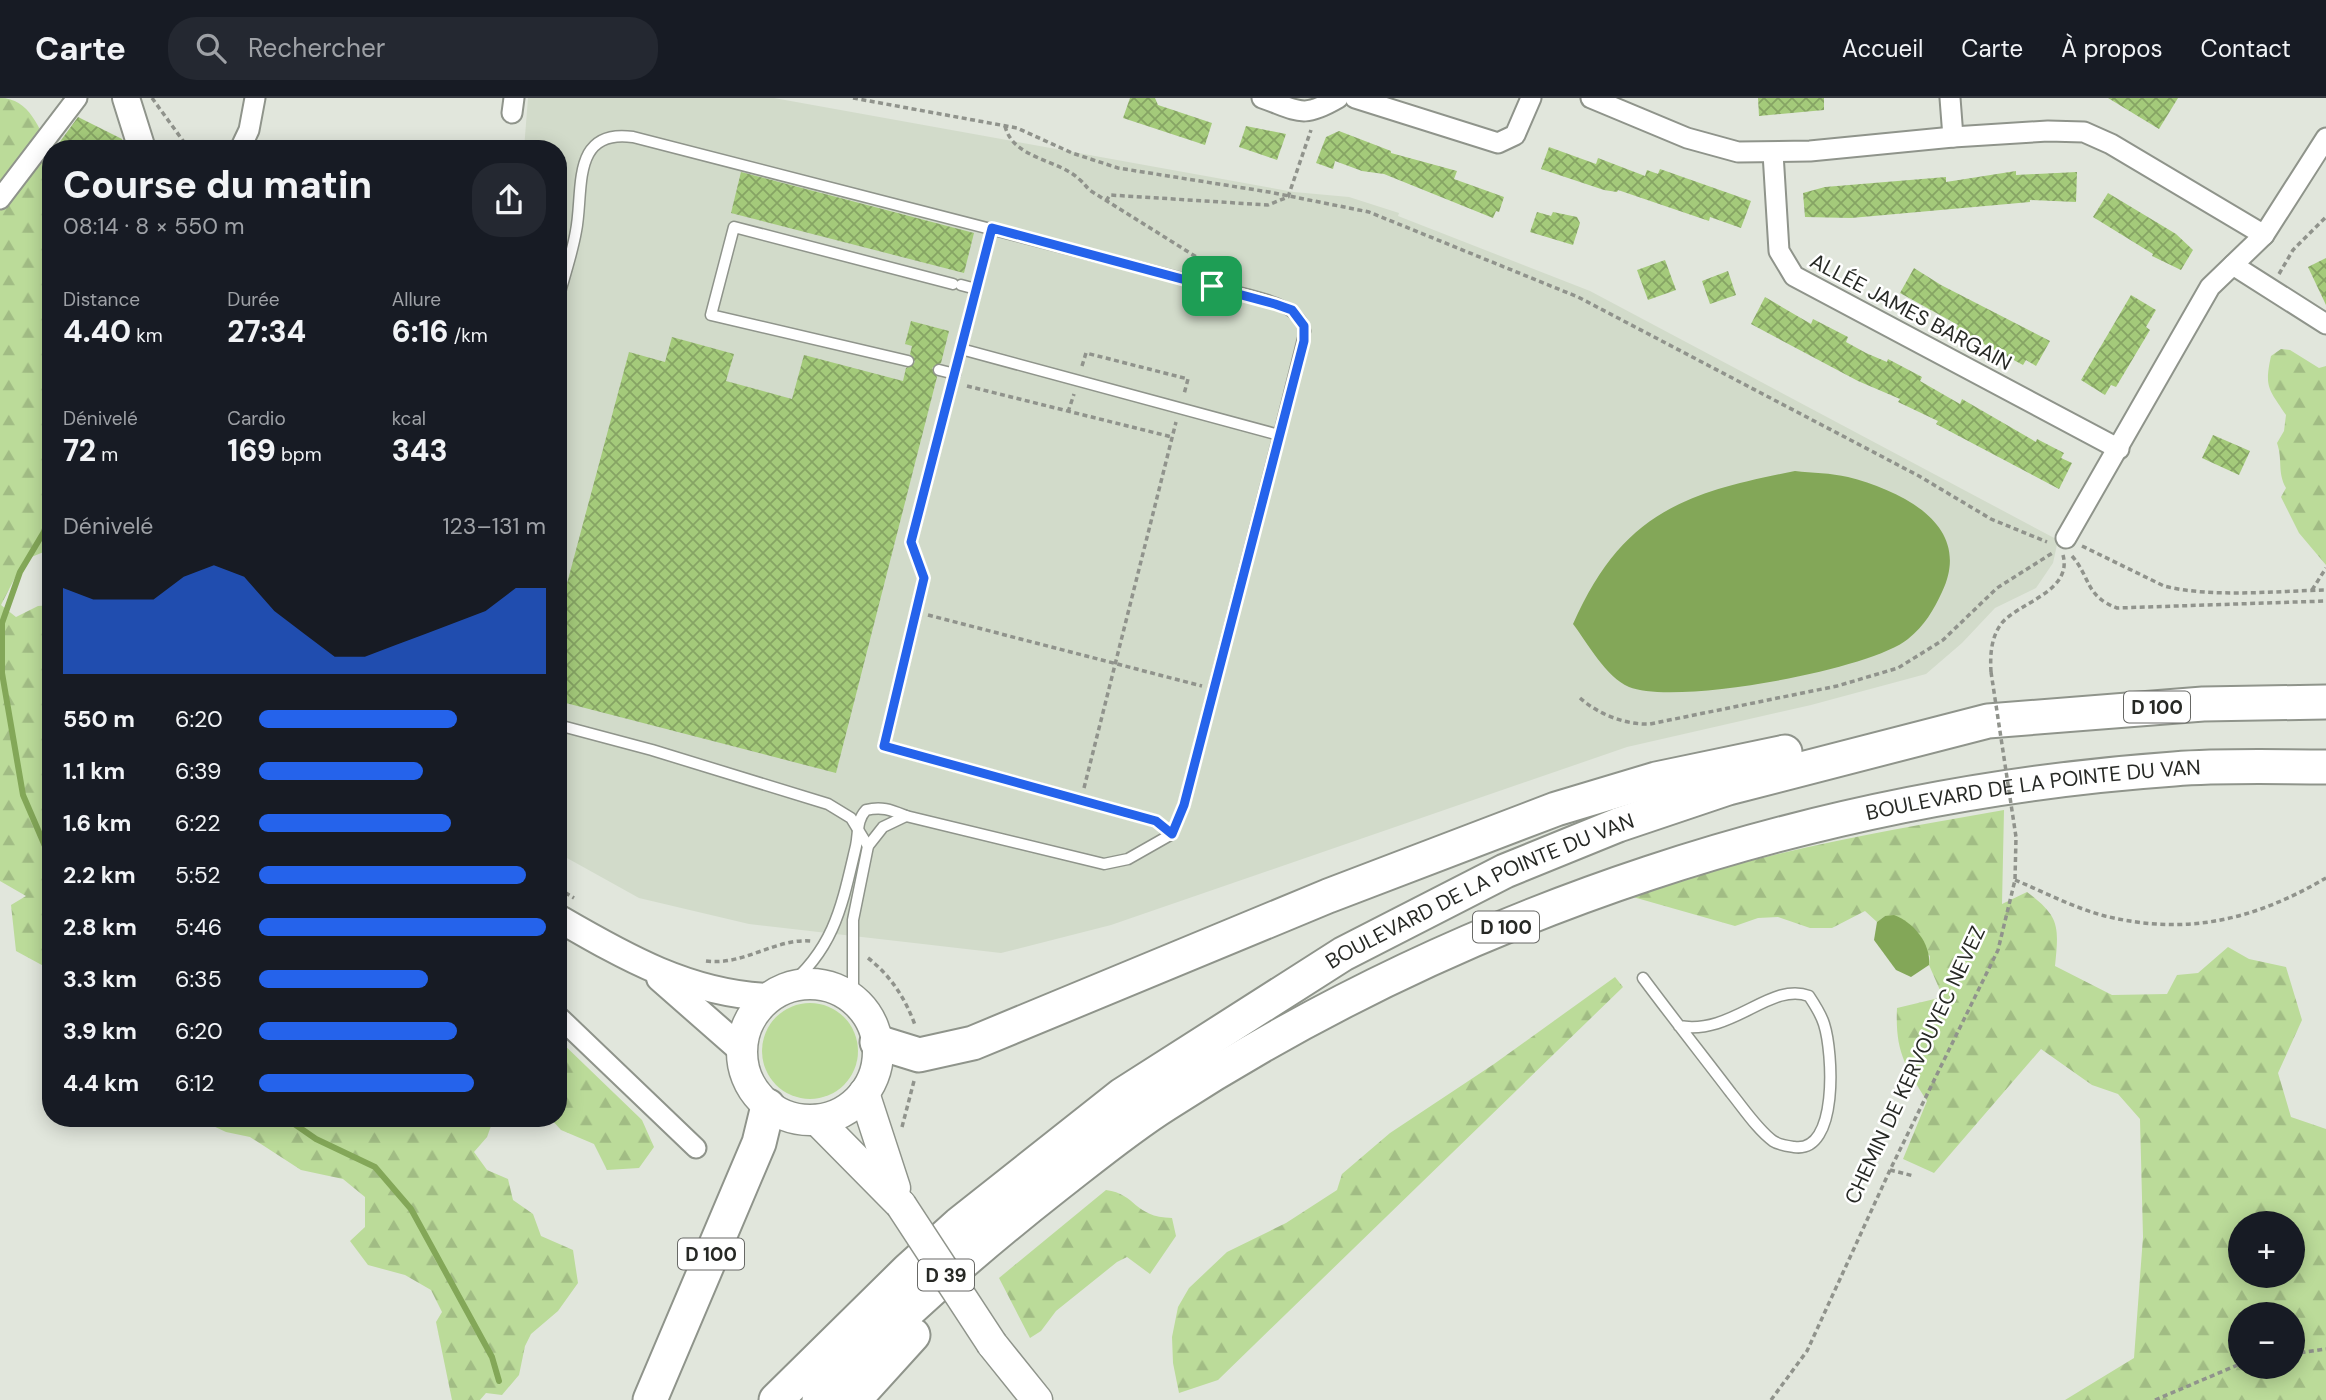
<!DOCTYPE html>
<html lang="fr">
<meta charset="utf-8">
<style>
body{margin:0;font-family:"DM Sans",sans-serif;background:#242831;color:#f1f3f6;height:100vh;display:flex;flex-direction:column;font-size:26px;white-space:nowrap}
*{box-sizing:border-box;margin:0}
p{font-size:23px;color:#9ea1a6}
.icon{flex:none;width:38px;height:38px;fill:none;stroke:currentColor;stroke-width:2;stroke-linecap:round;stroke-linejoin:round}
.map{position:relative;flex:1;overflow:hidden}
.details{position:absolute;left:42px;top:42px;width:525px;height:987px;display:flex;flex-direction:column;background:#171b24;border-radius:28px;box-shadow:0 4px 18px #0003}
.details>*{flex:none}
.buttons{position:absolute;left:2228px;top:1113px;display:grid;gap:14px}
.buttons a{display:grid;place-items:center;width:77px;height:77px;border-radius:50%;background:#171b24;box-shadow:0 4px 18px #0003;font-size:35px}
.pin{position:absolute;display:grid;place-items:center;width:60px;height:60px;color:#fff;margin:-30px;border-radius:14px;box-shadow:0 4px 10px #0006}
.round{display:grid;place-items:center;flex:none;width:74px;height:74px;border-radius:28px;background:#242831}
.overview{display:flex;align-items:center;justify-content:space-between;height:119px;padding:0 21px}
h1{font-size:38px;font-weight:800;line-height:52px}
.figures{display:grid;grid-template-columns:repeat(3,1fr);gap:10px;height:119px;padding:7px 21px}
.figures div{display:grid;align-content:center}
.figures b{font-size:30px;font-weight:800}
.figures small{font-size:19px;font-weight:400}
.figures p{font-size:19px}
.chart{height:196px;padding:14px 21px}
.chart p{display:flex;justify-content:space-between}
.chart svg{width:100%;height:126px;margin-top:7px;fill:#2563eb;opacity:.7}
ul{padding:0 21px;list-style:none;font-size:23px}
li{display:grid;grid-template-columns:112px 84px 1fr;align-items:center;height:52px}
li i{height:18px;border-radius:9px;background:#2563eb}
header{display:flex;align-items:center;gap:42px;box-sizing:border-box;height:98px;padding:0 35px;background:#171b24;border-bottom:2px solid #363941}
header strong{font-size:33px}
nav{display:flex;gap:38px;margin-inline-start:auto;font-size:24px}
.search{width:490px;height:63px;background:#242831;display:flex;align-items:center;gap:18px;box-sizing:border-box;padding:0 24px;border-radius:28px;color:#9ea1a6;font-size:26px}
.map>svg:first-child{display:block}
.built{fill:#d2dbca}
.grass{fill:#bbdb99}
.forest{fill:url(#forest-firs);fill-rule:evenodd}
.water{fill:#83a758}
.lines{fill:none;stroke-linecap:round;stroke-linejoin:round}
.stream{stroke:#83a758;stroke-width:6}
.building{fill:url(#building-cross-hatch)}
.lane-casing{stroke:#8f948b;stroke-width:13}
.street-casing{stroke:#8f948b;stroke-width:23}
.secondary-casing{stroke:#8f948b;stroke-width:30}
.primary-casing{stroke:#8f948b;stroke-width:33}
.highway-casing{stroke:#8f948b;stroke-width:37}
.path{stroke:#90938c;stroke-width:3.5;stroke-dasharray:5 3.5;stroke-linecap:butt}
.lane{stroke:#fff;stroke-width:10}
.street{stroke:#fff;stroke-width:19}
.secondary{stroke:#fff;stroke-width:26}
.primary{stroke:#fff;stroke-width:30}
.highway{stroke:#fff;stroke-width:33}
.primary-bridge-casing{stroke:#8f948b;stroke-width:33;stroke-linecap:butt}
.path-bridge{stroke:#90938c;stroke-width:3.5;stroke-dasharray:5 3.5;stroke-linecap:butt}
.primary-bridge{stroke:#fff;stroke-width:30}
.route-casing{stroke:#fff;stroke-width:14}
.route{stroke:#2563eb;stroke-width:9}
.labels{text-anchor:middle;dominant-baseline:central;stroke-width:5;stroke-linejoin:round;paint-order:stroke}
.shield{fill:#fff;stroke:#686966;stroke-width:2}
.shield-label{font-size:19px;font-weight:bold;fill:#272925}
.street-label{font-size:21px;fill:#272925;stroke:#fff}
</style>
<header>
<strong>Carte</strong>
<div class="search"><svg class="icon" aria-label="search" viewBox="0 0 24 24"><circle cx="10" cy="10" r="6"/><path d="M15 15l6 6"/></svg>Rechercher</div>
<nav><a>Accueil</a><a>Carte</a><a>À propos</a><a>Contact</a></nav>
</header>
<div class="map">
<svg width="2326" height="1302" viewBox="0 0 2326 1302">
<defs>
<pattern id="forest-firs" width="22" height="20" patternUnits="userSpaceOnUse" patternTransform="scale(1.75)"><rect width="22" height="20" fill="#bbdb99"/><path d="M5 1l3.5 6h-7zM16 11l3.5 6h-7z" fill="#a1bc84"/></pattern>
<pattern id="building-cross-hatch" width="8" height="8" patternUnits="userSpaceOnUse" patternTransform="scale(1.75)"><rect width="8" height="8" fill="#a4ca7a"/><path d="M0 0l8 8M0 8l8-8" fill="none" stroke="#86a464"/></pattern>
</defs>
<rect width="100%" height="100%" fill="#e1e6dc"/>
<path class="built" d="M528 0H774L1294 94 1349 99 1399 115 1398 118 1590 193 2058 442 2053 465 2036 490 1995 510 1962 545 1926 576 1811 607 1627 649 1111 827 1001 855 749 826 639 800 558 755V51H524Z"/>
<circle class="grass" cx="810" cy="953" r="48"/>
<g class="forest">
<path d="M0 0C30 0 39 31 51 54V451L24 462 1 507 16 519 38 508 51 507V872L16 853 11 807 26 798 0 783Z"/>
<path d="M2281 251 2290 252 2319 270 2326 268V467L2299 435 2281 399 2286 390C2277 374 2283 362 2277 345L2284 333 2286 317C2269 291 2264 290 2271 258Z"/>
<path d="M2004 712 2002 806 2027 794C2060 819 2059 828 2055 868L2112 897 2167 896 2177 877 2198 875 2228 849 2249 861 2286 869 2302 922 2278 975 2291 1019 2326 1031V1302H2065L2134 1260 2143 1139 2140 1021 2118 996 2092 987 2041 951 1934 1075 1903 1061 1927 1003C1905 968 1895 953 1897 910L1943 899 1929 867 1930 858 1885 818 1877 824 1865 813 1832 830H1810L1778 819 1758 820 1735 828 1633 799C1752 755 1879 734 2004 712ZM2240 1125H2292V1178H2240ZM2240 1216H2292V1269H2240Z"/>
<path d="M1615 879 1623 889 1218 1282 1179 1295 1173 1265 1172 1239 1178 1209 1189 1190 1227 1154 1286 1125 1337 1092 1342 1076 1390 1035 1494 966Z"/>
<path d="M558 941 642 1022 654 1049 639 1070 607 1072 594 1046 561 1032 550 1020H558Z"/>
<path d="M196 1020H494L487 1039 474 1054 487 1072 508 1081 513 1102 533 1116 541 1138 573 1152 578 1185 558 1213 531 1236 525 1248 519 1277 502 1297 486 1295 480 1302H452L436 1224 442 1214 431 1192 405 1177 368 1167 350 1143 365 1129V1099L343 1081 301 1072 250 1039 226 1034Z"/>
<path d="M1106 1092C1137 1096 1133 1119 1172 1120L1176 1138 1150 1176 1127 1159 1117 1164 1056 1213 1041 1233 1030 1240 999 1180Z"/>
</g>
<g class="water">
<path d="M1795 373C1812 375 1831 375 1848 379 1902 393 1974 427 1942 494 1933 513 1925 527 1908 541 1870 572 1675 608 1629 589 1605 578 1589 547 1573 526 1622 416 1682 395 1795 373Z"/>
<path d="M1894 817C1913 824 1931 845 1929 867L1911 879 1896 872 1874 842 1877 824 1885 818Z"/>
</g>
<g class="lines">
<g class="stream">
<path d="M51 422 20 474 2 525V575L23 697 51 762"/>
<path d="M261 1020 270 1026 290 1023 316 1041 375 1069 411 1111 492 1259 499 1283"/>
</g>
</g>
<g class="building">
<path d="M1130 0H1155L1158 7 1212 25 1205 47 1123 20Z"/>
<path d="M1758 0H1824V12L1759 18Z"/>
<path d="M2108 0H2178L2159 31Z"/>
<path d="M78 19 122 41 125 51H70L59 45Z"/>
<path d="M1246 28 1286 36 1277 62 1239 49Z"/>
<path d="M1339 33 1391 53V55L1457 73 1454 81 1504 99 1499 114 1496 113 1493 120 1384 76 1362 73 1335 63 1333 71 1316 65 1326 39Z"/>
<path d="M1549 49 1596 66 1598 60 1645 78 1647 72 1658 76 1660 71 1751 103 1741 130 1710 119 1709 123 1618 92 1617 94 1604 92 1541 71Z"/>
<path d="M2016 73V77L2077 74 2076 104 2030 102V104L1851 120 1805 119 1803 95 1825 89 1946 79V84Z"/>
<path d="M741 74 974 135 964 175 731 115Z"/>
<path d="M2108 95 2176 136 2193 152 2181 172 2152 158 2153 156 2093 119Z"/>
<path d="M1537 114 1551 118 1553 114 1577 119 1580 125 1573 147 1530 134Z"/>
<path d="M2326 160V207L2308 169Z"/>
<path d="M1665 162 1676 192 1648 202 1637 172Z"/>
<path d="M1914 170 1941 187 2050 243 2036 268 2026 262 2023 267 1956 231 1958 227 1900 195Z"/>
<path d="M1728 173 1736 197 1710 206 1702 183Z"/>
<path d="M2131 197 2156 212 2146 229 2150 232 2116 289 2111 287 2105 297 2081 282Z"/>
<path d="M1765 199 1811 226 1813 221 1848 239 1846 244 1866 255 1887 264 1888 261 1922 279 1920 283 1960 306 1962 301 2036 344 2037 341 2064 355 2061 360 2072 365 2059 391 1936 326 1938 323 1898 304 1900 301 1858 283 1751 226Z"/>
<path d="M911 223 949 233 941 265 932 270 937 279 836 675 558 603V519L629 254 665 264 672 239 734 256 726 283 792 301 804 257 903 283 906 270 915 264 910 256 912 248 905 246Z"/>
<path d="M2213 337 2250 353 2239 377 2202 360Z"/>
</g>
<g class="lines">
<g class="lane-casing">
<g id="lane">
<path d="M961 187 976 191"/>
<path d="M558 201C564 179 572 156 576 133 584 93 570 30 633 39L1212 188C1238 195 1301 203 1305 233L1279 337"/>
<path d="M961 251 1279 337 1184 707 1172 736 1156 723 884 648 924 480 911 444 992 130"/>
<path d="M908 263 711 217 734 129 953 186"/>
<path d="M939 272 955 276"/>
<path d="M558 627 652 652 828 706 851 720 868 748"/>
<path d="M1643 880C1672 919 1702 957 1731 995 1744 1011 1757 1031 1773 1043 1779 1047 1787 1048 1794 1049 1839 1056 1833 954 1824 926 1821 916 1815 907 1809 898 1771 883 1732 938 1679 928"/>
<path d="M786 890C835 850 842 807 856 748 859 734 856 723 866 712 882 708 891 712 906 718L1104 766 1128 761 1172 736"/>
<path d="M853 901V822L868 748 883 729 906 718"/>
</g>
</g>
<g class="street-casing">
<g id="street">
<path d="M1262 0C1299 13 1302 21 1338 0"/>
<path d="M1355 0 1498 45 1515 37 1531 0"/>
<path d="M1591 0 1687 40 1738 54 1810 53 1953 39 2048 33 2084 34 2111 46 2264 137"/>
<path d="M1950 0 1953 39"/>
<path d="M512 15 514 0"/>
<path d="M240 51 249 32 255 0"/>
<path d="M1773 55 1779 153 1794 178 2119 351"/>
<path d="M0 101 77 0"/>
<path d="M2233 167 2326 226"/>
<path d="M2066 440 2210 189 2264 137 2326 40"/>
<path d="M558 918 696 1050"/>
</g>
</g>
<g class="secondary-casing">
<g id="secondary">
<path d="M126 0 142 51"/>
<path d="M558 820C625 859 690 896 769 899"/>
<path d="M660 880 742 952"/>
</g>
</g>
<g class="primary-casing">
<g id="primary">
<circle cx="810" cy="954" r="68"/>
<path d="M864 995 895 1090"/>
<path d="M817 1022 901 1107"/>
<path d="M992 1246 1037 1302"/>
</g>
</g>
<g class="highway-casing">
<g id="highway">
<path d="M877 944 919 957 973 945 1328 798 1556 711 1656 681 1785 654"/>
<path d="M650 1302 759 1045 768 1008"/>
<path id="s1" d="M776 1302 908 1172 959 1126 1122 997 1343 856 1505 773 1618 727 1728 690 1988 623 2203 606 2326 604"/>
<path id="s2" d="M819 1302C892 1223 973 1153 1057 1087 1093 1059 1128 1030 1166 1006 1466 812 1818 696 2174 671 2224 667 2276 669 2326 669"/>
<path d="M854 1302 913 1237"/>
</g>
</g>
<g class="path">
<path d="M152 0 189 51"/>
<path d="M853 0 1017 30 1072 55 1118 70 1269 94 1369 114 1578 199 1919 378 1991 421 2047 444"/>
<path d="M1005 28C1013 61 1058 61 1079 81 1084 85 1086 89 1091 93L1206 165 1212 173"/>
<path d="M1106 103 1110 97 1268 107 1288 99 1311 32"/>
<path d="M2279 176 2293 152 2326 119"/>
<path d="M1082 268 1086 255 1188 281 1184 296"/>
<path d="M967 288 1172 339"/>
<path d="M1068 314 1074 296"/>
<path d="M2082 448 2164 488C2211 500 2276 493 2326 492"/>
<path d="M2072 458C2091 480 2085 498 2117 510L2326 503"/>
<path d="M2312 492 2326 470"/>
<path d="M928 517 1202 588"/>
<path d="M1991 574C1990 557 1991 540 2001 526 2017 505 2073 494 2063 457"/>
<path d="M1580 600C1598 616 1625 627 1650 626L1837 588 1898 570 1943 542 1997 490 2054 454"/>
<path d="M1084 690 1176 324"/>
<path d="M2015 782C2044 794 2074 810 2105 818 2187 838 2254 822 2326 780"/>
<path d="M558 790 574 800"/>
<path d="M868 860C891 878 905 900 915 927"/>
<path d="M706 863C744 868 775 840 811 843"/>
<path d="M902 1029 914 983"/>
<path d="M1890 1072 1914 1078"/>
<path d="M2292 1256 2326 1251"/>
<path d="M1771 1302 1807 1253 1890 1072 1998 852 2015 782 2016 739"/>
<path d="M2155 1302 2240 1266"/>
</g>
<use href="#lane" class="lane"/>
<use href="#street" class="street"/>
<use href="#secondary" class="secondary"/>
<use href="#primary" class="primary"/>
<use href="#highway" class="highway"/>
<g class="primary-bridge-casing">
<path id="primary-bridge" d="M901 1107 992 1246"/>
</g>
<path class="path-bridge" d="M1991 574 2016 739"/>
<use href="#primary-bridge" class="primary-bridge"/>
</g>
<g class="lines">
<g class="route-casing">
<path id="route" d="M992 130 1275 206 1292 212 1304 228V243L1184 707 1172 736 1156 723 884 648 924 480 911 444Z"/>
</g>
<use href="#route" class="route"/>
</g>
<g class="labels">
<g class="shield">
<rect x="2124" y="593.5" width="66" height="31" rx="5"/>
<rect x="1473" y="813.5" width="66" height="31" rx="5"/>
<rect x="678" y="1140.5" width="66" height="31" rx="5"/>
<rect x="918" y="1161.5" width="56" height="31" rx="5"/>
</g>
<g class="shield-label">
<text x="2157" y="609">D 100</text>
<text x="1506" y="829">D 100</text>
<text x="711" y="1156">D 100</text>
<text x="946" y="1177">D 39</text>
</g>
<g class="street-label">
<text transform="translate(1911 214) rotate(28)">ALLÉE JAMES BARGAIN</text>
<text stroke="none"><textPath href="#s2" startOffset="1388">BOULEVARD DE LA POINTE DU VAN</textPath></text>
<text stroke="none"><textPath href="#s1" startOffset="875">BOULEVARD DE LA POINTE DU VAN</textPath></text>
<text transform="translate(1915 967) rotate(-65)">CHEMIN DE KERVOUYEC NEVEZ</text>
</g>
</g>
</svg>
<div class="buttons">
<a>+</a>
<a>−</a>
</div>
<div class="pin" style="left:1212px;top:188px;background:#1e9e55"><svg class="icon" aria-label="arrive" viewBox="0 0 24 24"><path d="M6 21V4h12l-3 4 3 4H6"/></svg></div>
<section class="details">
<div class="overview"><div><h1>Course du matin</h1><p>08:14 · 8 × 550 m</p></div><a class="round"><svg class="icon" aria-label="share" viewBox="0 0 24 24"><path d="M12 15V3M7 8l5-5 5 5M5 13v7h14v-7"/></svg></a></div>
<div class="figures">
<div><p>Distance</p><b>4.40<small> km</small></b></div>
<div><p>Durée</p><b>27:34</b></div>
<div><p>Allure</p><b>6:16<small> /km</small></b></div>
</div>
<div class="figures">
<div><p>Dénivelé</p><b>72<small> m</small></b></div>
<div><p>Cardio</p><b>169<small> bpm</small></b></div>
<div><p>kcal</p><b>343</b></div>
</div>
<div class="chart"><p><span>Dénivelé</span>123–131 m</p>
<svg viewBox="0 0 160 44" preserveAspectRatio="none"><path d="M0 44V14L10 18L20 18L30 18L40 10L50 6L60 10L70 22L80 30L90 38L100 38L110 34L120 30L130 26L140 22L150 14L160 14V44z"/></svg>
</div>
<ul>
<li><b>550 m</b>6:20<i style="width:69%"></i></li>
<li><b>1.1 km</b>6:39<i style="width:57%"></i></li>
<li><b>1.6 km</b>6:22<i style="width:67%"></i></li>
<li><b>2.2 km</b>5:52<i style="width:93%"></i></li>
<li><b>2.8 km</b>5:46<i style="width:100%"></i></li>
<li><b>3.3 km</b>6:35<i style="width:59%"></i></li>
<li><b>3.9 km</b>6:20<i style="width:69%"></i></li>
<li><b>4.4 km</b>6:12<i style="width:75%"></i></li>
</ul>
</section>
</div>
